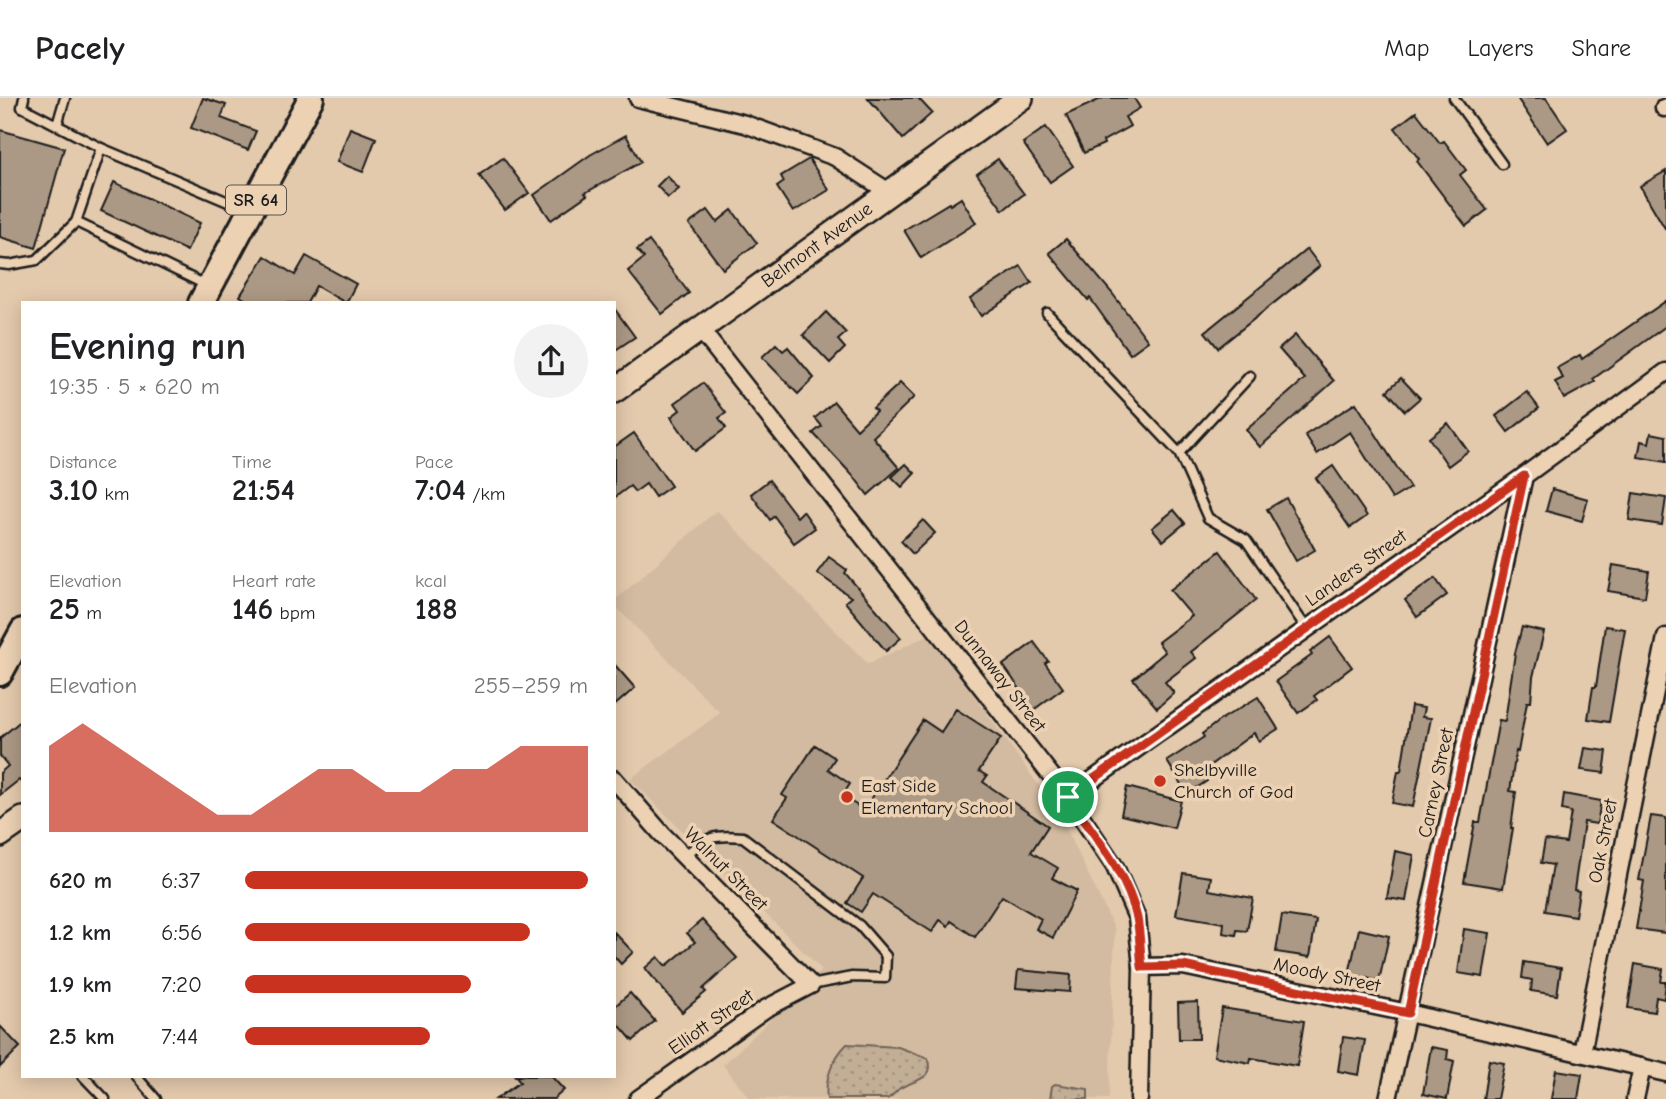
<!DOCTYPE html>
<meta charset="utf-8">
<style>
body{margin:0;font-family:"Comic Neue",sans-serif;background:#f2f2f2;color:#202124;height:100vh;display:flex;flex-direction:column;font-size:26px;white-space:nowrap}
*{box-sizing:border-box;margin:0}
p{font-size:23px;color:#757577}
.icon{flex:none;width:38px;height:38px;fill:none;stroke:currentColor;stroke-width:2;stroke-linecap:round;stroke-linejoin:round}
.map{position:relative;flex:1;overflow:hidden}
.drawer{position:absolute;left:21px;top:203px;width:595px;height:777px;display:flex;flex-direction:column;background:#fff;border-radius:0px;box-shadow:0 4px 18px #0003}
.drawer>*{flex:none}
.pin{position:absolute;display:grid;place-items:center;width:60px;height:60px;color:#fff;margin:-30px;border:4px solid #fff;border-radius:50%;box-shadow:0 2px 7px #0007}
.round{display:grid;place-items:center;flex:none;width:74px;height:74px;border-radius:37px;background:#f2f2f2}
.summary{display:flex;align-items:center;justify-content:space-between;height:119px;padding:0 28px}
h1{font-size:38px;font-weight:700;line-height:52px}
.metrics{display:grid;grid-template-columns:repeat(3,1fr);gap:10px;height:119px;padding:7px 28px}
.metrics div{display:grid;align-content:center}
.metrics b{font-size:30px;font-weight:700}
.metrics small{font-size:19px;font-weight:400}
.metrics p{font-size:19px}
.chart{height:196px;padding:14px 28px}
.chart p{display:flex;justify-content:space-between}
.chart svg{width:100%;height:126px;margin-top:7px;fill:#c8321e;opacity:.7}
ul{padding:0 28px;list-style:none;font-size:23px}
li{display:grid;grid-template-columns:112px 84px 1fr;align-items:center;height:52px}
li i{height:18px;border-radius:9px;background:#c8321e}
header{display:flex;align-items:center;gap:42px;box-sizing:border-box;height:98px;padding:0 35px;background:#fff;border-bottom:2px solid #e0e0e0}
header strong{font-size:33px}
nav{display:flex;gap:38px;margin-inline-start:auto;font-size:24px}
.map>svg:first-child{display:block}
.built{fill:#d3bba1}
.park{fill:url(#park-dots);stroke:#6f6458;stroke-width:2}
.building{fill:#ac9985;stroke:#1c1c1c;stroke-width:2}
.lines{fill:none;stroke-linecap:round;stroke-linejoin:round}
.lane-casing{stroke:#1c1c1c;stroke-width:13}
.street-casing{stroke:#1c1c1c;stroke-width:21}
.secondary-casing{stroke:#1c1c1c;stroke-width:28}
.primary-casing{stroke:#1c1c1c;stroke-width:30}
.lane{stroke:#ecd1b3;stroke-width:8}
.street{stroke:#ecd1b3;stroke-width:16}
.secondary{stroke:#ecd1b3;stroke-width:23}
.primary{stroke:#ecd1b3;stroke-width:24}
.route-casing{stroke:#fff;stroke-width:14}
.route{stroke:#c8321e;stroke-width:9}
.poi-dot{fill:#c8321e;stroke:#ecd1b3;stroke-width:2.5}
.labels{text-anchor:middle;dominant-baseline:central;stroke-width:7;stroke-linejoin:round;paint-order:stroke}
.shield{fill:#ecd1b3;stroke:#5a5249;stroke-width:2}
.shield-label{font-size:18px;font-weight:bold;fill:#1c1c1c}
.street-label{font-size:19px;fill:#1c1c1c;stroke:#ecd1b3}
.poi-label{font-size:19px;fill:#1c1c1c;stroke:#ecd1b3;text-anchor:start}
</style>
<header>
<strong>Pacely</strong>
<nav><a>Map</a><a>Layers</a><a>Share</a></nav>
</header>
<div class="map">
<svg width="1666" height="1001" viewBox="0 0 1666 1001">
<defs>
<pattern id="park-dots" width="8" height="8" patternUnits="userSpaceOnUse" patternTransform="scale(1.75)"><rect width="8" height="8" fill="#c2ad95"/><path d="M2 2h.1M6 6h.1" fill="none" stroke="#a69480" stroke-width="1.8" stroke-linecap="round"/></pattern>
</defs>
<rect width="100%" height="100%" fill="#e4caad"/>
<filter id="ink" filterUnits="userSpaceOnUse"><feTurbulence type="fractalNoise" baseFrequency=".0143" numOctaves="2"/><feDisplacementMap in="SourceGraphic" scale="14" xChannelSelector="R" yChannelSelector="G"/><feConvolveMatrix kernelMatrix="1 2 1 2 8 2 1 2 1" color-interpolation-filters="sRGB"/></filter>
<g filter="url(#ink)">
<path class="built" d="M717 412 868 566 930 536 1060 717 1115 832 1109 1001H750L723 967 822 872 630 681 720 615 614 507V503Z"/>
<g class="park">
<path d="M847 946 898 949 928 960C937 981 914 982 900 990 896 993 892 999 887 1001 880 1001 837 1001 827 1001 824 981 833 960 847 946Z"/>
<path d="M1055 986 1088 991V1001H1050L1052 988Z"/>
</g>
<g class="building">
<path d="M203 0 226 7 221 20 256 33 248 52 191 30Z"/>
<path d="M868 0H918L932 15 903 41Z"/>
<path d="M1103 0H1134L1140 10 1125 19 1130 28 1103 43 1104 46 1084 55 1066 17Z"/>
<path d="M1517 0H1546L1567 31 1547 45Z"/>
<path d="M1416 14 1440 45 1444 43 1466 72 1460 77 1487 112 1466 128 1417 63 1419 61 1395 30Z"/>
<path d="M1046 29 1073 68 1050 84 1023 45Z"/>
<path d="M350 30 376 40 363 74 337 64Z"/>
<path d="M0 32 64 50 36 150 0 139Z"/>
<path d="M626 37 641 64 585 95 587 97 551 122 534 97 590 57Z"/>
<path d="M503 60 529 95 505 112 479 77Z"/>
<path d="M809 61 829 92 793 114 777 89 784 84 781 78Z"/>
<path d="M998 61 1024 96 1003 112 977 76Z"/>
<path d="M1666 73V132L1640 88Z"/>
<path d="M667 78 679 91 668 100 657 88Z"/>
<path d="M114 84 200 125 187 153 101 113Z"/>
<path d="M961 100 976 125 921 160 904 132 949 105 950 107Z"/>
<path d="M708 112 717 124 732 112 757 145 723 171 689 126Z"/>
<path d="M1066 141 1112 195 1148 243 1130 256 1090 200 1088 202 1049 155Z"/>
<path d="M649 143 689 195 662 216 628 173 644 160 637 152Z"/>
<path d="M1307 151 1320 168 1218 250 1205 234Z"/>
<path d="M265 158 295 177 306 158 356 186 346 205 316 188 307 205H251L240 198Z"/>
<path d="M1021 168 1032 185 981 218 970 201Z"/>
<path d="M1666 203V228L1593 281 1595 284 1564 301 1555 284 1563 280 1557 270 1580 257 1582 261Z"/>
<path d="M614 210 635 239 614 253Z"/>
<path d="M826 214 846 235 838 242 845 250 830 265 803 237Z"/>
<path d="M1295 237 1334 283 1260 349 1246 332 1305 281 1279 251Z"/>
<path d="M776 246 783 253 788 249 814 280 798 296 762 259Z"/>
<path d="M1401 280 1420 300 1405 313 1387 293Z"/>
<path d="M703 285 726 315 719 320 726 330 695 353 671 319 680 312 675 305Z"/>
<path d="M900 285 914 299 873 339 899 370 868 397 854 379 813 335 822 328 815 320 834 304 857 331 876 313 873 310Z"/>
<path d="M1527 294 1539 310 1508 334 1496 318Z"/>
<path d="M1356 305 1410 390 1392 401 1350 334 1317 356 1305 337Z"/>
<path d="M1448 325 1468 353 1448 368 1429 340Z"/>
<path d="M634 335 671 388 655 399 646 386 635 394 630 388 614 400V349Z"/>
<path d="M1651 335 1666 338V364L1638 359 1641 343 1649 345Z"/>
<path d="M906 366 915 375 902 389 892 379Z"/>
<path d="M1333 368 1367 418 1350 430 1316 380Z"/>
<path d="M769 382 797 419 803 413 815 430 794 445 774 418 770 422 751 396Z"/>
<path d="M1552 391 1588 401 1582 423 1546 413Z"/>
<path d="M1633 395 1666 400 1662 427 1629 422Z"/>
<path d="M1286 400 1315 452 1296 463 1267 411Z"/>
<path d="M1174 412 1185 425 1163 443 1152 430Z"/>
<path d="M923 422 935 435 913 456 901 443Z"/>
<path d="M1220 453 1256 502 1191 554 1196 560 1165 584 1174 595 1157 610 1133 581 1165 554 1158 544 1192 518 1170 492Z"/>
<path d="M829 459 847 472 845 475 901 540 886 553 845 504 851 499 817 475Z"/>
<path d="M1613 467 1649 473 1645 499 1608 493Z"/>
<path d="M1435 480 1447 497 1417 519 1405 502Z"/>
<path d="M1605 528 1625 531 1609 624 1588 621 1593 589H1596Z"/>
<path d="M1522 529 1544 534 1533 579 1531 604H1527L1518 654 1516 653 1510 693 1516 694 1511 730H1513L1503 790 1464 784 1475 724H1480L1499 622 1505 623 1515 555Z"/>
<path d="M1330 539 1352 569 1314 598 1317 602 1298 615 1276 583 1312 557 1310 554Z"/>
<path d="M1034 544 1048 563 1045 565 1063 590 1032 613 1022 599 1024 597 1003 567Z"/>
<path d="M614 566 635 590 614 608Z"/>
<path d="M1258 599 1278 631 1259 643 1254 635 1201 674 1207 683 1187 696 1167 663 1204 639 1202 636 1220 622Z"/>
<path d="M1411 608 1424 610 1422 619 1431 620 1413 709 1392 705 1398 673H1401Z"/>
<path d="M956 611 1001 640 979 673 987 678 983 684 1048 728 1031 754 1058 770 1052 780 1077 793 1053 840 1036 831 1041 821 1002 798 975 839 951 823 948 828 940 822 932 834 873 796 861 814 847 805 863 780 773 721 787 700 782 697 815 647 835 660 828 671 850 686 842 698 864 712 923 622 941 634Z"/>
<path d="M23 621V686L19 682 0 697V675L8 668 0 658V640Z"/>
<path d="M1585 650 1607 653 1604 675 1581 672Z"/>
<path d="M1127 689 1181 703 1174 730 1121 717Z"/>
<path d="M1564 696 1601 703 1597 726 1584 724 1574 792 1579 793 1575 818 1545 813 1553 767 1541 765 1545 742 1566 745 1571 714 1562 712Z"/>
<path d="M1651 718 1666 720V835L1636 831 1644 783 1639 782Z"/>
<path d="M1395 753 1414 757 1406 803 1387 800Z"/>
<path d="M1183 775 1211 779 1209 792 1253 800 1247 833 1237 832 1236 837 1223 835 1224 825 1176 817Z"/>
<path d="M1282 817 1316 822 1310 859 1276 854Z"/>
<path d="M702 822 737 860 703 891 706 894 682 914 645 870 658 859 666 868 695 844 687 835Z"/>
<path d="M1359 831 1389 838 1379 883 1349 876Z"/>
<path d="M1464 831 1490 835 1483 879 1458 875Z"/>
<path d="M614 834 633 854 621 866 614 858Z"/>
<path d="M1524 864 1561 870 1557 897 1531 893 1532 882 1522 880Z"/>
<path d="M1635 866 1663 871 1661 884H1666L1664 901 1656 899 1654 914 1628 910Z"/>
<path d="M1018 872 1071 877 1070 894 1016 890Z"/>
<path d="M630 895 655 923 633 943 614 921V909Z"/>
<path d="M1198 904 1199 941H1179L1178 905Z"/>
<path d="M1222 910 1304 923 1297 968 1251 960 1250 965 1214 958Z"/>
<path d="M0 928 20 949 0 969Z"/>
<path d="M1343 939 1365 942 1359 977 1338 973Z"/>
<path d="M1431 949 1448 952 1447 961 1454 963 1447 1001 1423 996Z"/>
<path d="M1489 962 1504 965 1497 1001H1483Z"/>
<path d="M1556 972 1582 976 1578 1001H1551Z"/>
<path d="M515 978H551L564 992 554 1001H496L520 984Z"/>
</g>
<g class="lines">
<g class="lane-casing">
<g id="lane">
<path d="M24 0 22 9 101 50"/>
<path d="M1454 0 1502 66"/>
<path d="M57 27 65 0"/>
<path d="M76 124 208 188"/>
<path d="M0 166 9 167 37 162 76 124 101 50 247 112"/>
<path d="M1047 215 1179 355"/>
<path d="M1250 278 1179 355 1208 420 1246 442 1307 531"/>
<path d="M684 758C707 739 713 736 743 739L860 828 886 858 885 880 852 879 811 887"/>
<path d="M83 978 105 1001"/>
<path d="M136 978 156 1001"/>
</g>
</g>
<g class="street-casing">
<g id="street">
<path d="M638 0 745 26 835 59 889 94"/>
<path d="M1664 10 1666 9"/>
<path d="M700 231 1068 699 1115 769 1137 820 1142 869 1139 1001"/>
<path d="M614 681 662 736 811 887 765 911 638 1001"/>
<path d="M1068 699 1524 378 1666 274"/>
<path d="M1142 869 1183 868 1408 915 1666 975"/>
<path d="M1582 955 1666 539"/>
<path d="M1388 1001 1524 378"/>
<path d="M1635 1001 1642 969"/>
</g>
</g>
<g class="secondary-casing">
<g id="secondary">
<path id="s1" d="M614 293 1021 0"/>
<path d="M0 737 23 721"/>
</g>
</g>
<g class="primary-casing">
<g id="primary">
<path d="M201 205 311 0"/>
<path d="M0 575 23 533"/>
</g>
</g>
<use href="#lane" class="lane"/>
<use href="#street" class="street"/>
<use href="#secondary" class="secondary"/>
<use href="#primary" class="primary"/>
</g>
</g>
<g class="lines" filter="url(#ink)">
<g class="route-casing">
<path id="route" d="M1524 378 1408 915 1183 868 1142 869C1140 853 1140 836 1137 820 1127 775 1093 736 1068 699Z"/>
</g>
<use href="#route" class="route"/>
</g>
<g class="poi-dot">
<circle cx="1160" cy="683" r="7"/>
<circle cx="847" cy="699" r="7"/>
</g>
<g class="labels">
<rect class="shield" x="226" y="87.5" width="60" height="29" rx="5"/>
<g class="shield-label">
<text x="256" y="102">SR 64</text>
</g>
<g class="street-label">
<text stroke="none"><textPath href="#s1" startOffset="250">Belmont Avenue</textPath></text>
<text transform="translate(1356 470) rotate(-35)">Landers Street</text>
<text transform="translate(1000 578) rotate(52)">Dunnaway Street</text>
<text transform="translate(1436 685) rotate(-78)">Carney Street</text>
<text transform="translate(1603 743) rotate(-79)">Oak Street</text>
<text transform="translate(726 771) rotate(45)">Walnut Street</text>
<text transform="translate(1327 877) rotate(12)">Moody Street</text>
<text transform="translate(711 924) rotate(-35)">Elliott Street</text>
</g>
<g class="poi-label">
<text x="1174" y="672">Shelbyville<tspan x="1174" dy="22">Church of God</tspan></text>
<text x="861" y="688">East Side<tspan x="861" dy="22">Elementary School</tspan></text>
</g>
</g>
</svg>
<div class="pin" style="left:1068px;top:699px;background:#1e9e55"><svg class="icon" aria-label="arrive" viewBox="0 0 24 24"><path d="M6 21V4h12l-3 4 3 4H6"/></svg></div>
<section class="drawer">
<div class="summary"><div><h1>Evening run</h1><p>19:35 · 5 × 620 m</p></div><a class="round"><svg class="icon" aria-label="share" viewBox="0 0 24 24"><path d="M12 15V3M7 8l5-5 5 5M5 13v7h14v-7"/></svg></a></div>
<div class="metrics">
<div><p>Distance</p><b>3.10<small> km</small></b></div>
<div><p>Time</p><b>21:54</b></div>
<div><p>Pace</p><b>7:04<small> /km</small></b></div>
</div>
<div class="metrics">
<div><p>Elevation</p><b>25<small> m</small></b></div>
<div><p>Heart rate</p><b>146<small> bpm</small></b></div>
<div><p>kcal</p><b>188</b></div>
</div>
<div class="chart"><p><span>Elevation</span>255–259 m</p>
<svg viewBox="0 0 160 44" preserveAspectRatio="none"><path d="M0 44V14L10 6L20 14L30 22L40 30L50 38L60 38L70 30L80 22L90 22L100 30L110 30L120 22L130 22L140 14L150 14L160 14V44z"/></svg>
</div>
<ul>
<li><b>620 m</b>6:37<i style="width:100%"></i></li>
<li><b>1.2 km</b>6:56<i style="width:83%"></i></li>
<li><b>1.9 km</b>7:20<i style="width:66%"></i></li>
<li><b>2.5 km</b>7:44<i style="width:54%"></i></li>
</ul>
</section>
</div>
